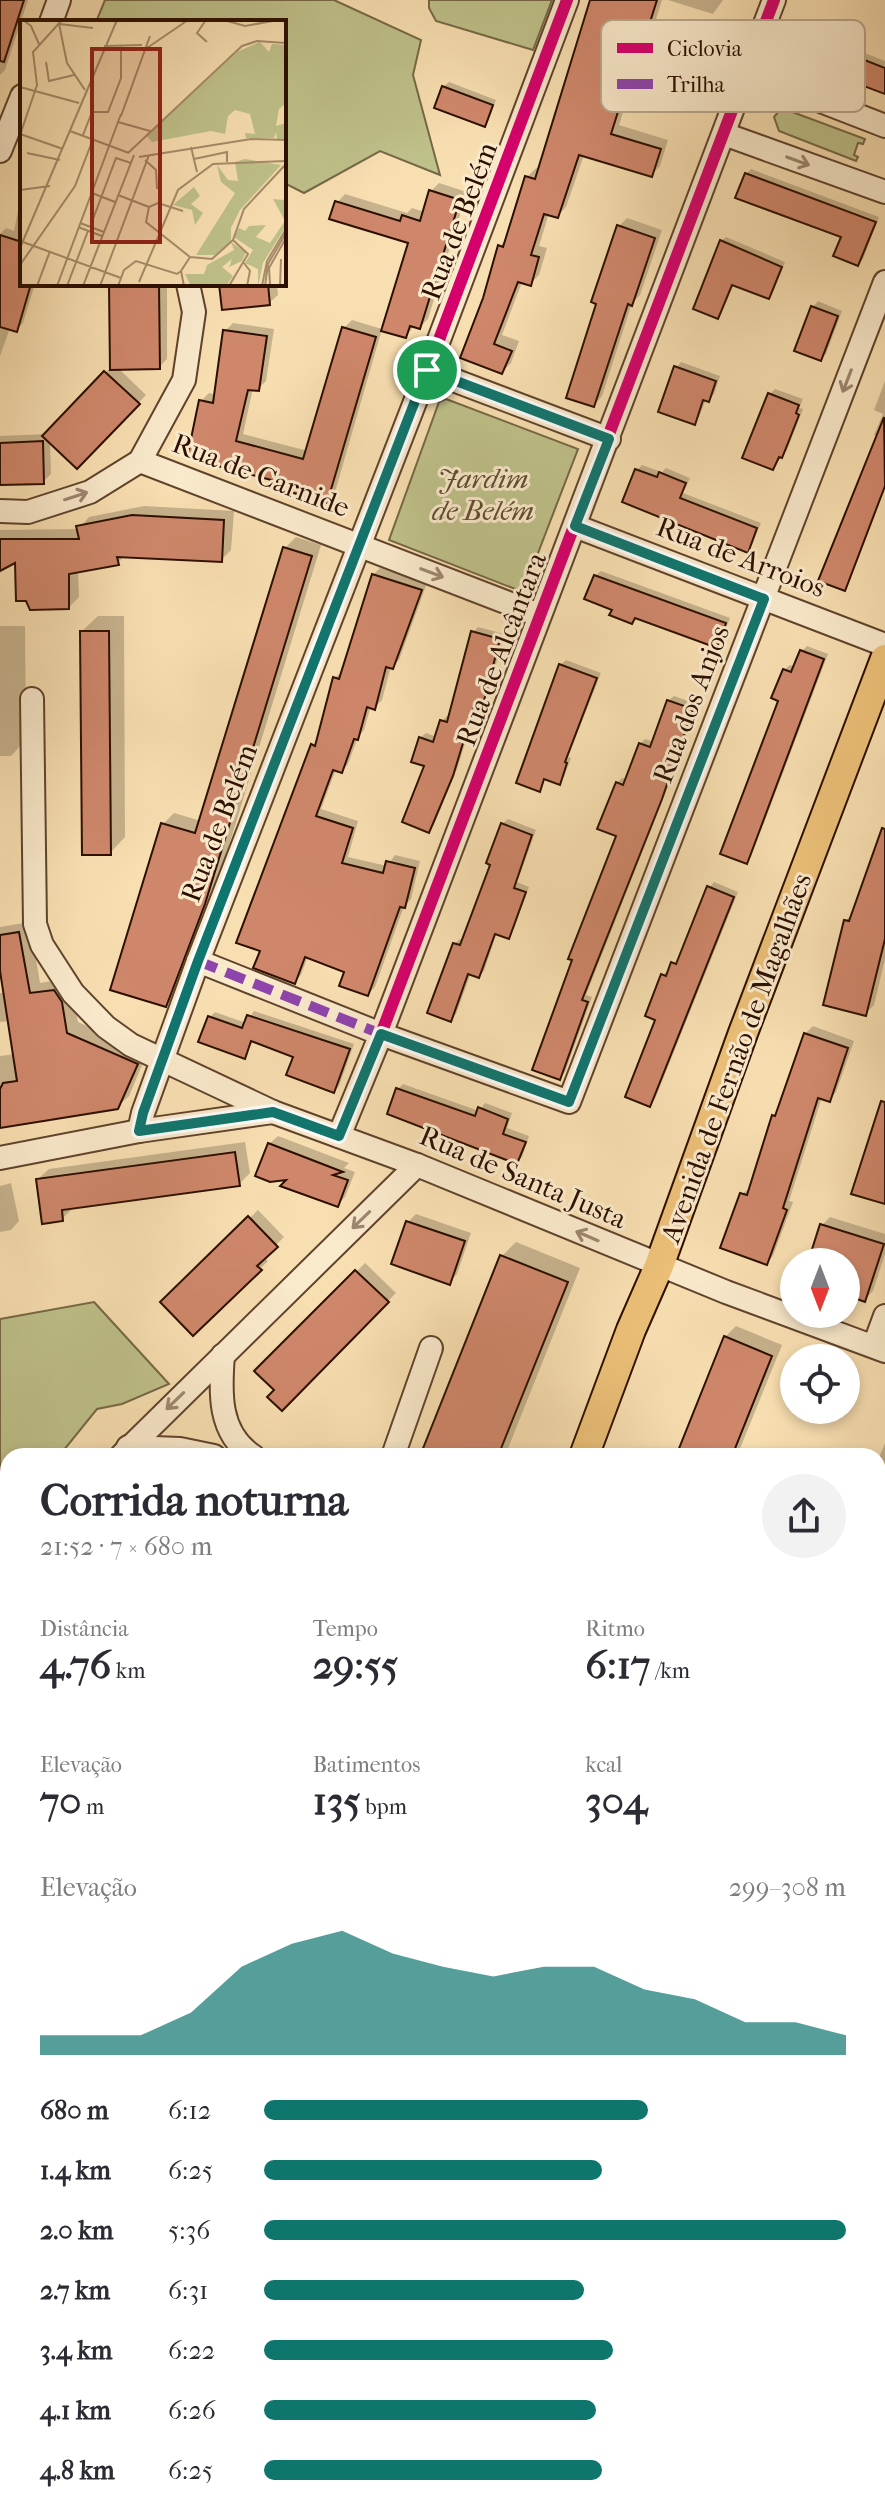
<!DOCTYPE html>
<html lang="pt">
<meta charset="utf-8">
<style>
body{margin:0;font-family:"IM FELL French Canon",serif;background:#f2f2f3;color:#2b2b33;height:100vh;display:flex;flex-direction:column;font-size:30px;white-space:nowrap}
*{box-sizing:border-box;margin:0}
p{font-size:26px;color:#7c7c81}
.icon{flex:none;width:44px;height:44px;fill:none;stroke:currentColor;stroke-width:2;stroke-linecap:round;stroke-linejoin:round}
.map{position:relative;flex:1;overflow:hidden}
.sheet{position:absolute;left:0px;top:1448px;width:886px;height:1068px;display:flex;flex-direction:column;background:#fff;border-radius:24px 24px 0 0;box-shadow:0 4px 12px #0003}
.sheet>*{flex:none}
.needle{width:52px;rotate:180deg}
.controls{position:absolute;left:780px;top:1248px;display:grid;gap:16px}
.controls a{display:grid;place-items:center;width:80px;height:80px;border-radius:50%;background:#fff;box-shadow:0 4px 12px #0003;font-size:40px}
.pin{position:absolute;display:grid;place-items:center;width:68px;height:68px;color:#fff;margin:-34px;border:4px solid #fff;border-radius:50%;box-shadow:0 2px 8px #0007}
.round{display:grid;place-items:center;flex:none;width:84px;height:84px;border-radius:42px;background:#f2f2f3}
.overview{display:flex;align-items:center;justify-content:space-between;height:136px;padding:0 40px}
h1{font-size:44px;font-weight:800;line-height:60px}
.metrics{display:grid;grid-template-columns:repeat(3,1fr);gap:12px;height:136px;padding:8px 40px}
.metrics div{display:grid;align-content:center}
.metrics b{font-size:40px;font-weight:800}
.metrics small{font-size:22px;font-weight:400}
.metrics p{font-size:22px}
.chart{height:224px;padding:16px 40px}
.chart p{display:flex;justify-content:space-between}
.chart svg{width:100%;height:144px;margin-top:8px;fill:#0f766e;opacity:.7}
ul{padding:0 40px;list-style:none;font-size:26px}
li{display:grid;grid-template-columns:128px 96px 1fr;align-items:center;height:60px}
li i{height:20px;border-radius:10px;background:#0f766e}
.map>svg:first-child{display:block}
.green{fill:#bfc18a;stroke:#766845;stroke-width:2}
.shadow{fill:#0003}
.building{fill:#cf876b;stroke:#2c0f00;stroke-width:2}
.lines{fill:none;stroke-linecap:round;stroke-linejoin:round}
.minor-casing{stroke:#5f432c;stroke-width:26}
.major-casing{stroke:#2c0f00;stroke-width:32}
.minor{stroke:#faeacc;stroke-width:22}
.major{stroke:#ecc078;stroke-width:28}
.quiet{stroke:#8e44ad;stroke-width:10;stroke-dasharray:20 10;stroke-linecap:butt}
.cycleway-casing{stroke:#faeacc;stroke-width:17}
.cycleway{stroke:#d6006c;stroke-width:12}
.oneway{stroke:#9d8770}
.route-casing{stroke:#fff;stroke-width:16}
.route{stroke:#0f766e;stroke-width:10}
.labels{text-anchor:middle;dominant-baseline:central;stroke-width:6;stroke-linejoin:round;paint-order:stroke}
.street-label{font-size:28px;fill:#2c0f00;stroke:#faeacc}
.park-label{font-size:28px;font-style:italic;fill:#5f4d30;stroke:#faeacc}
.inset-road{fill:none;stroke:#a68c6a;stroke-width:2}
.view{fill:#8f2418;fill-opacity:0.15;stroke:#8f2418;stroke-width:4}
.inset-edge{fill:none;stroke:#2c0f00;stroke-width:4}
.key{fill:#faeacc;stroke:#bca88f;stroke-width:2}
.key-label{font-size:22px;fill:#2c0f00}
</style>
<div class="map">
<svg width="885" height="2516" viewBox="0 0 885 2516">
<rect width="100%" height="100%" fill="#f8dfb1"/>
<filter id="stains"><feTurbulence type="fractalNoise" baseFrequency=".0025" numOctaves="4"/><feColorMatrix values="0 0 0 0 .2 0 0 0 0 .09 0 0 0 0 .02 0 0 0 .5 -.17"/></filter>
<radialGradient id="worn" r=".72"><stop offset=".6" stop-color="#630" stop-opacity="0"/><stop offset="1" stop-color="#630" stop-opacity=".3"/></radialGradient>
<g class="green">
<path d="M105 0H334L421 40 413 75 440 175 380 151 304 193 284 183V22H96Z"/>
<path d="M429 0H552L533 50 436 21 429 8Z"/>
<path d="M787 110 865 139 863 144 858 143 854 155 858 157 856 161 779 131 774 117 779 111Z"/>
<path d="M446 399 578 449 523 592 389 540 439 402Z"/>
<path d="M94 1302 169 1384 122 1404 97 1409 63 1451 61 1456H8V1530L0 1539V1319Z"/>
</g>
<g class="shadow">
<path d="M0 0H28L5 70 0 75Z"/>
<path d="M592 0H662L648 45 659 48 654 66 644 76 634 77 619 125 668 140 660 166 651 175 584 155 566 207 557 216 549 213 539 246 547 248 539 275 530 284 522 282 502 335 519 341 511 363 502 372 463 357 485 299 500 246 508 238 527 177 536 168 540 169Z"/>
<path d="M668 0H723L713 14Z"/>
<path d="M808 31 885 61V92L803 36Z"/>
<path d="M449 82 496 100 489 120 484 125 443 87Z"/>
<path d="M751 169 879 217 863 259 858 264 843 235 746 174Z"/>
<path d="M439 183 467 192 428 319 420 327 414 326 406 336 410 242 337 203 345 194 407 213 412 208 425 212 431 191Z"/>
<path d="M22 191V284H35L23 323 16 330 10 328 0 356V234L6 228 14 231Z"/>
<path d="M627 218 662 230 640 295 632 303 602 396 594 405 599 302 619 226Z"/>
<path d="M726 237 785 262 773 292 768 297 734 283 722 312 718 317 721 241Z"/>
<path d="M111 284H167V359L159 367H117L146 395 77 467 50 441 51 474 43 482 0 483V436L47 434 112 366Z"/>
<path d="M221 284H277L278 295 269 303Z"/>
<path d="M818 301 842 311 826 354 820 359 797 350 813 307Z"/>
<path d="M352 320 382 329 335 492 327 500 281 480 189 457 201 401 209 393 216 395 225 331 233 323 274 329 266 381 258 389 253 388 243 434 308 451 344 328Z"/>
<path d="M681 362 720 376 714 394 708 400 706 399 699 417 694 422 676 368Z"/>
<path d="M885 381V481L845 588 821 580 878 437 874 435 883 414 874 410Z"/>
<path d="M775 389 803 399 799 408 803 409 787 450 773 468 770 394Z"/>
<path d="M642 465 662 472 666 468 690 478 683 493 761 523 752 545 747 550 637 470Z"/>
<path d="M144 506 234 511 231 550 221 560 125 555 118 563 78 570 79 597 69 607 17 560 0 568V530L79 529 89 517Z"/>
<path d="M296 537 321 545 215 891 177 994 166 1005 163 824 174 813 201 821 285 548Z"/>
<path d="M380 568 427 583 399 660 391 666 382 700 375 707 371 706 364 730 358 737 348 764 341 771 336 769 321 809 358 821 348 857 387 866 395 855 420 861 411 899 404 906 375 987 368 994 347 970 308 956 301 975 294 982 262 950 313 745 319 739 334 678 343 672 373 575Z"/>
<path d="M601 571 730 618 721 641 716 646 637 617 632 622 614 609 595 576Z"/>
<path d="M98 616H124L125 837 110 853 82 631Z"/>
<path d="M0 626H25L26 740 11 756H0Z"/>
<path d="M478 627 504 634 488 694 483 699 479 698 457 769 434 825 428 831 426 765 420 738 426 733 437 737 442 721 447 716 450 717 473 632Z"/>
<path d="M807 646 828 654 751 857 746 862 781 700 784 670 790 665 795 667 802 651Z"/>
<path d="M566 660 601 673 568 757 571 758 564 777 559 782 546 778 539 789 560 665Z"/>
<path d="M674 696 697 704 666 792 586 995 592 997 565 1072 559 1078 618 835 617 783 622 778 627 779 640 744 645 739 654 742 668 701Z"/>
<path d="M508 819 536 830 517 882 529 887 513 931 508 936 497 932 484 971 479 976 471 973 456 1014 451 1019 454 944 460 939 464 940 492 863 502 824Z"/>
<path d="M885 826V959L874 1005 866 1013 845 921 854 913Z"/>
<path d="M714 882 738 892 655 1099 649 1105 663 975 680 959 709 888Z"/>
<path d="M30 922 40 983 65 979 72 990 78 1022 147 1053 129 1096 117 1107 0 1126V1056L15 1054 10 1021 0 1022V993H5L0 962V927Z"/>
<path d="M254 1011 354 1044 339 1086 334 1091 296 1055 254 1040 244 1057 210 1017 215 1012 246 1023Z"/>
<path d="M813 1026 854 1041 836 1092 829 1100 822 1097 789 1201 793 1202 773 1256 766 1263 742 1194 751 1187 773 1116 779 1110 805 1034Z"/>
<path d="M403 1084 479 1111 485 1103 512 1113 507 1128 529 1136 522 1157 517 1162 398 1089Z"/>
<path d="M278 1136 349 1163 344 1168 355 1172 345 1197 337 1205 292 1177 269 1144Z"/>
<path d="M245 1142 250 1173 239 1184 73 1208 62 1219 38 1179 49 1169Z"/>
<path d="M11 1183 19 1221 11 1230 0 1232V1186Z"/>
<path d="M258 1210 284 1237 264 1257 268 1261 193 1334 162 1302Z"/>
<path d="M416 1214 471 1233 457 1274 449 1282 408 1222Z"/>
<path d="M830 1217 885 1234V1254L873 1291 865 1299 846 1293V1262H807L822 1225Z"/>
<path d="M516 1242 580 1268 505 1456H422L502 1256Z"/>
<path d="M365 1263 396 1293 282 1408 277 1390 257 1371Z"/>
<path d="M736 1326 782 1345 737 1456H678L725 1337Z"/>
<path d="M885 1443V1594L878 1601V1460Z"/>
<path d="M878 1784 885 1786V1882L878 1879Z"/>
<path d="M878 1955 885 1957V1988L878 1986Z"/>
<path d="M0 1991 8 1993V2204L1 2211Z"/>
<path d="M885 2006V2117L878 2115V2029Z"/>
<path d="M0 2284 8 2286V2376L0 2373Z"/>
<path d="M885 2285V2386L881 2403 885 2404V2503L878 2500V2299Z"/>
<path d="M8 2472V2505L0 2509V2477Z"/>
<path d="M248 2508H294L295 2516H246Z"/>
<path d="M318 2508H470V2516H311Z"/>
<path d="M528 2508H691L692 2516H528Z"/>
</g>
<g class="building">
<path d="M0 0H24L4 62 0 61Z"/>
<path d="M590 0H657L640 54 652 57 645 78 628 80 611 134 661 149 652 177 579 155 558 218 544 214 531 255 539 257 531 286 518 282 494 344 512 351 502 374 460 358 483 298 498 245 503 247 525 176 535 179Z"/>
<path d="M801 35 885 68V94L792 59Z"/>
<path d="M442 86 493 105 485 127 434 108Z"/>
<path d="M745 173 876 222 858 266 833 256 841 237 735 198Z"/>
<path d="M429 190 460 200 420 329 410 326 406 338 381 331 408 243 329 219 335 201 400 221 402 215 420 221Z"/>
<path d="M617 225 655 238 632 306 628 304 594 407 566 398 596 304 591 302Z"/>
<path d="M0 235 22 242V284H31L17 332 0 327Z"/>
<path d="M720 240 782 267 769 299 732 285 718 319 693 309Z"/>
<path d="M109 284H159L160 369 110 370Z"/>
<path d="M219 284H268L270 305 222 310Z"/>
<path d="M811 306 838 316 821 361 794 351Z"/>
<path d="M342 327 376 337 327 503 277 488 279 482 187 458 199 400 213 403 223 330 267 336 259 391 248 390 236 441 303 459Z"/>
<path d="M674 366 716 381 709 402 703 400 695 425 658 412Z"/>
<path d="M104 371 140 404 77 469 42 436Z"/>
<path d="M768 393 799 405 796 413 799 415 790 438 782 458 779 457 773 470 742 458Z"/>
<path d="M884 417 885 486 845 591 818 581Z"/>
<path d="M43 441 44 484 0 485V443Z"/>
<path d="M635 469 657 477 659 472 686 483 680 498 757 528 748 553 622 502Z"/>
<path d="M132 515 224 520 222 562 117 557 119 565 69 574V609L30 610 26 601H16L15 563 0 571V539H79L76 526Z"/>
<path d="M283 547 312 556 205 904 166 1007 110 990 161 823 195 833Z"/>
<path d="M372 574 422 590 393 669 386 667 375 710 367 707 358 740 354 739 342 773 333 770 316 816 353 828 342 863 383 873 386 861 415 868 405 908 400 907 368 996 339 986 344 972 305 957 295 984 253 968 260 951 236 943 311 744 315 746 333 677 339 679Z"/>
<path d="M594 575 726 623 717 648 635 618 632 624 609 615 612 610 584 599Z"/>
<path d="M80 631H109L111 855H82Z"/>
<path d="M471 631 500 639 484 701 476 700 453 776 429 833 402 822 424 766 411 762 419 737 433 742 440 720 447 722Z"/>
<path d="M800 650 824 659 747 864 720 854 778 701 771 698 783 669 791 672Z"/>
<path d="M559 664 597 678 565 762 567 763 560 785 544 779 540 792 516 783Z"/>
<path d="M667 700 693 709 662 799 582 1000 588 1002 560 1080 532 1070 572 960 568 959 616 836 597 829 616 782 623 785 639 743 650 747Z"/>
<path d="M501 823 532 835 514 888 526 892 509 939 495 934 479 978 468 974 451 1022 427 1013 453 943 460 945 490 865 486 863Z"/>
<path d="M882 828 885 829V939L866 1016 823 1005 844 920 849 921Z"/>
<path d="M707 886 734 897 650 1107 625 1097 655 1020 645 1016 661 974 666 976 671 962 676 964Z"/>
<path d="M19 932 30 993 54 990 62 1002 67 1033 138 1064 118 1109 0 1128V1089L3 1083 17 1081 0 971V935Z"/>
<path d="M247 1015 350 1049 334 1093 286 1075 293 1057 251 1041 245 1059 198 1042 208 1016 242 1028Z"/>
<path d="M804 1033 848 1048 830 1102 818 1098 783 1208 787 1210 767 1265 720 1248 740 1193 747 1195 772 1115 775 1116Z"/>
<path d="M396 1088 475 1116 478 1107 508 1119 503 1134 526 1142 517 1164 387 1114Z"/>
<path d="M881 1101 885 1102V1204L851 1194Z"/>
<path d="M268 1143 343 1172 333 1175 348 1180 338 1207 280 1186 286 1180 270 1182 255 1176Z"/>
<path d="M235 1152 240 1186 62 1210 63 1221 42 1224 36 1179Z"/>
<path d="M248 1216 278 1247 257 1266 262 1270 193 1336 160 1302Z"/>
<path d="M406 1221 465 1241 450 1285 391 1264Z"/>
<path d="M820 1224 884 1244 865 1302 846 1295V1262H808Z"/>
<path d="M500 1255 568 1282 498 1456H420Z"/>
<path d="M355 1270 389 1302 282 1411 267 1397 274 1390 254 1371Z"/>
<path d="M724 1336 772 1356 732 1456H676Z"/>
</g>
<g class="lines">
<g class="minor-casing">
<g id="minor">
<path d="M51 22 59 0"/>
<path d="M746 72 885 126"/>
<path d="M724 134 885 192"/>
<path d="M0 151 22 96"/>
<path d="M427 370 609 439"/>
<path d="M140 461 539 615"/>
<path d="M0 511 28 512 90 492 140 461 184 380 194 312 188 284"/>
<path d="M575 526 885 645"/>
<path d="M32 699 35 924 42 945 73 993 106 1027 131 1045 273 1112 417 1165 726 1292 885 1351"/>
<path d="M198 961 381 1034 569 1102 885 282"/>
<path d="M139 1131 143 1113 198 961 434 353 567 0"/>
<path d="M339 1136 381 1034 774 0"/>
<path d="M0 1158 139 1131 273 1112"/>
<path d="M874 1346 885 1316"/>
<path d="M223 1355C220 1392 218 1433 253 1456"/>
<path d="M128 1447 180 1449 214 1456"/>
<path d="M121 1456 417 1165"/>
<path d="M393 1456 431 1348"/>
<path d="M0 1592 8 1583"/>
<path d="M878 1697 885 1682"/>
<path d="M0 2441 8 2437"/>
<path d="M503 2508V2516"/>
</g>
</g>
<g class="major-casing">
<g id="major">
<path d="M584 1456 631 1330 659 1266 743 1033 885 659"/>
<path d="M878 2243 885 2226"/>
<path d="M177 2516 180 2508"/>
<path d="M754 2516 758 2508"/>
</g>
</g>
<use href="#minor" class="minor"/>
<use href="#major" class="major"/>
<path class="quiet" d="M198 961 381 1034"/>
<g class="cycleway-casing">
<g id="cycleway">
<path d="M139 1131 143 1113 198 961 434 353 567 0"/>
<path d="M339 1136 381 1034 774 0"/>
</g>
</g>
<use href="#cycleway" class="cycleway"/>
</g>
<defs><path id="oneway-shaft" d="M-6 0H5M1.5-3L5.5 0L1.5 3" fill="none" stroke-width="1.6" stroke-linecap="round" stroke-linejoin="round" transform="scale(2)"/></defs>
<g class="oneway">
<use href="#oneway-shaft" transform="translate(798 161) rotate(20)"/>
<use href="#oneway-shaft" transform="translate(847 381) rotate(111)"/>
<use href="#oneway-shaft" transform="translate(76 496) rotate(-18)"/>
<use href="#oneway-shaft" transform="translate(432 573) rotate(21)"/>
<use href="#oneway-shaft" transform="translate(361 1220) rotate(136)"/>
<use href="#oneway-shaft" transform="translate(587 1236) rotate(-157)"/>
<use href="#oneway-shaft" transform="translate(175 1401) rotate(136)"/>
</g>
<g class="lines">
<g class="route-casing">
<path id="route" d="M427 370 609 439 575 526 764 599 569 1102 381 1034 339 1136 273 1112 139 1131 143 1113 198 961Z"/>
</g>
<use href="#route" class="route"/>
</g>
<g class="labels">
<g class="street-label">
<text transform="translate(459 221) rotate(-69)">Rua de Belém</text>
<text transform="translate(261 475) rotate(21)">Rua de Carnide</text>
<text transform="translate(741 557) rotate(21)">Rua de Arroios</text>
<text transform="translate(501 649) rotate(-69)">Rua de Alcântara</text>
<text transform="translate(691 704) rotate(-69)">Rua dos Anjos</text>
<text transform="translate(219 823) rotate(-69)">Rua de Belém</text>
<text transform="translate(736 1058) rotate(-70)">Avenida de Fernão de Magalhães</text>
<text transform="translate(523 1177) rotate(23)">Rua de Santa Justa</text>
</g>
<g class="park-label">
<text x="483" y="478">Jardim<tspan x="483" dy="32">de Belém</tspan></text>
</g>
</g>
<g transform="translate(20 20)">
<rect width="266" height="266" fill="#f8dfb1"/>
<path d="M240 22 249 32 252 24 266 25V83L259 89 256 106 266 103V119H257L256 112 254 118H226L225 113 235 114 230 94 215 90 208 96 205 114 191 111 132 122 127 116 217 32ZM225 139 261 145 220 190 211 208V222L195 235H176L215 173 201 162 197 145 208 160 218 161 215 142ZM174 167 180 176 171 184 183 193 175 205 172 190 153 185ZM266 170V206L243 243 238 266V249L225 243 233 230 214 217 219 208 225 211 229 206 246 205 236 217 250 223 265 201 253 179 265 180ZM211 222 226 232 222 241 209 247 212 239 202 247 213 256 206 266H171L165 254H184L187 245 214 230Z" fill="#bfc18a"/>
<path class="inset-road" d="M3 0 11 6 19 24M186 0 177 13 187 22M204 0 225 6 258 0M84 26 122 25M127 28 168 0M26 42 29 61 54 55M0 67 59 83M65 70 47 43 39 4 73 8M101 96 130 16M98 102 130 111M50 111 109 133M0 114 43 129M0 115 17 65 13 32 42 0M63 115 72 92H88L101 58V26M171 127 177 152M7 133 40 140M108 133 222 26 237 21 266 23M119 137 231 119 266 120M174 139 207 132V142M125 140 136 150 137 169M0 170 30 166M72 173 95 182M98 175 129 187M163 191 138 183 129 187 126 202 170 237 192 239 213 220M60 203 84 212M58 207 82 216M70 207 96 138 111 143M213 220 224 189 266 144M3 222 101 258M0 228 97 0M224 243 230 251 227 266M0 245 55 166 73 119M119 262 158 170 193 144 266 141M250 264 249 248 266 218M17 266 30 231M37 266 101 94M47 266 68 211M63 266 114 135M80 266 129 135M98 266 104 250 116 241 157 254 161 251M164 266 161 251 170 237M209 266 228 234 213 220M242 266 247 241 266 209M245 266 248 244 266 213M260 266 261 239"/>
<path class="view" d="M72 29H140V222H72Z"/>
<rect width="266" height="266" class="inset-edge"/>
</g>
<rect x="601" y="20" width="264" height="92" rx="12" class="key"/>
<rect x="617" y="43" width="36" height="10" fill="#d6006c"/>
<rect x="617" y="79" width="36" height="10" fill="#8e44ad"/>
<g class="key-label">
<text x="667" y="56">Ciclovia</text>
<text x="667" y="92">Trilha</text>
</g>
<rect width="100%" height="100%" filter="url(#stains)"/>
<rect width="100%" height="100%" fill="url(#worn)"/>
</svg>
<div class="controls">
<a><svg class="needle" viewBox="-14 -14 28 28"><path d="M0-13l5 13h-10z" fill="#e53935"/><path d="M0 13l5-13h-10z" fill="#7c7c81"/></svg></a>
<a><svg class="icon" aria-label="locate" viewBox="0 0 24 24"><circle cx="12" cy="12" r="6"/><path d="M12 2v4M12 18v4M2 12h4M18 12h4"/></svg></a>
</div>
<div class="pin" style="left:427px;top:370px;background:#1e9e55"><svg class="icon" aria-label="arrive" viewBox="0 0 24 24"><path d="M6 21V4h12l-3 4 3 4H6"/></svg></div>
<section class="sheet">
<div class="overview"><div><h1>Corrida noturna</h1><p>21:52 · 7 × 680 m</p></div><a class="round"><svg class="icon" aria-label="share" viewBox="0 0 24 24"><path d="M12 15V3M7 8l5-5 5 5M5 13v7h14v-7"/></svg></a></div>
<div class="metrics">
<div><p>Distância</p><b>4.76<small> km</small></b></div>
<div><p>Tempo</p><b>29:55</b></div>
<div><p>Ritmo</p><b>6:17<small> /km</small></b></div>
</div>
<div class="metrics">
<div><p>Elevação</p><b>70<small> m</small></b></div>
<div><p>Batimentos</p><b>135<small> bpm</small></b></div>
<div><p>kcal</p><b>304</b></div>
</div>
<div class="chart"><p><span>Elevação</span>299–308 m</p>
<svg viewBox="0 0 160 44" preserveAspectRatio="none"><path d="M0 44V38L10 38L20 38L30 31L40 17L50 10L60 6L70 13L80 17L90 20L100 17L110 17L120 24L130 27L140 34L150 34L160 38V44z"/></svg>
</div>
<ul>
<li><b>680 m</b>6:12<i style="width:66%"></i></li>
<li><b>1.4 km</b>6:25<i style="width:58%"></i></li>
<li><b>2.0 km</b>5:36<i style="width:100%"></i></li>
<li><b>2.7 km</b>6:31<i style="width:55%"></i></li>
<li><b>3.4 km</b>6:22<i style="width:60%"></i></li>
<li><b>4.1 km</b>6:26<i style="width:57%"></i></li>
<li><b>4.8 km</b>6:25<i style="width:58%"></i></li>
</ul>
</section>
</div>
